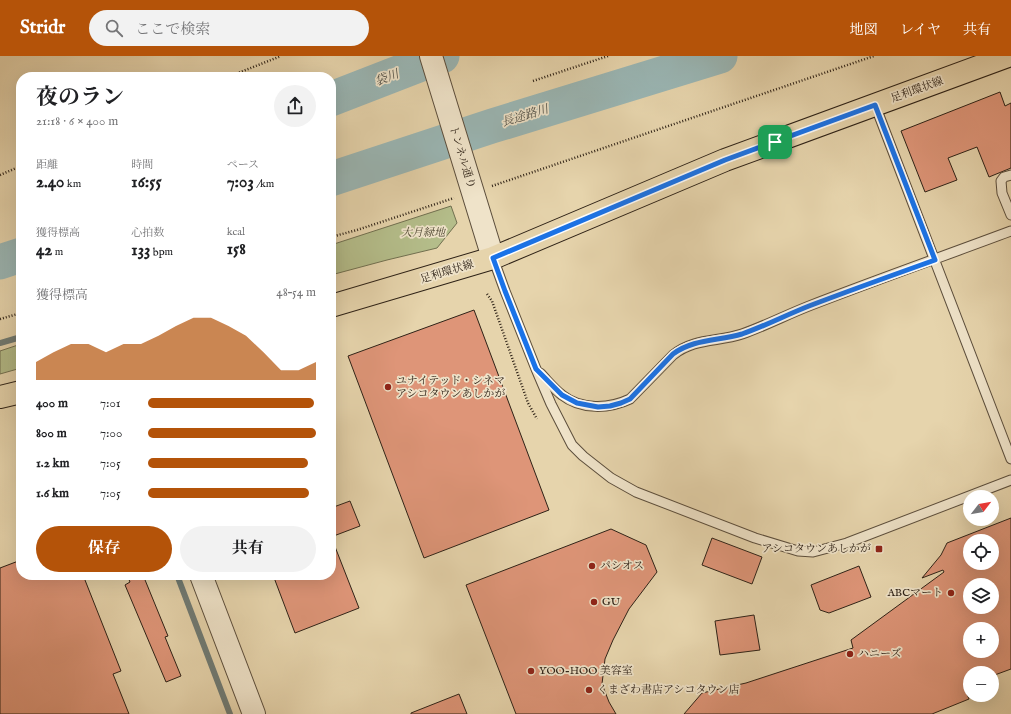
<!DOCTYPE html>
<html lang="ja">
<meta charset="utf-8">
<style>
body{margin:0;font-family:"IM FELL English","Noto Serif JP",serif;background:#f2f2f2;color:#202124;height:100vh;display:flex;flex-direction:column;font-size:15px;white-space:nowrap}
*{box-sizing:border-box;margin:0}
p{font-size:13px;color:#757577}
.icon{flex:none;width:22px;height:22px;fill:none;stroke:currentColor;stroke-width:2;stroke-linecap:round;stroke-linejoin:round}
.map{position:relative;flex:1;overflow:hidden}
.side{position:absolute;left:16px;top:16px;width:320px;height:508px;display:flex;flex-direction:column;background:#fff;border-radius:16px;box-shadow:0 4px 16px #0002}
.side>*{flex:none}
.needle{width:26px;rotate:59deg}
.controls{position:absolute;left:963px;top:434px;display:grid;gap:8px}
.controls a{display:grid;place-items:center;width:36px;height:36px;border-radius:50%;background:#fff;box-shadow:0 4px 16px #0002;font-size:20px}
.pin{position:absolute;display:grid;place-items:center;width:34px;height:34px;color:#fff;margin:-17px;border-radius:8px;box-shadow:0 2px 6px #0006}
.round{display:grid;place-items:center;flex:none;width:42px;height:42px;border-radius:21px;background:#f2f2f2}
.headline{display:flex;align-items:center;justify-content:space-between;height:68px;padding:0 20px}
h1{font-size:22px;font-weight:700;line-height:30px}
.stats{display:grid;grid-template-columns:repeat(3,1fr);gap:6px;height:68px;padding:4px 20px}
.stats div{display:grid;align-content:center}
.stats b{font-size:17px;font-weight:700}
.stats small{font-size:11px;font-weight:400}
.stats p{font-size:11px}
.chart{height:112px;padding:8px 20px}
.chart p{display:flex;justify-content:space-between}
.chart svg{width:100%;height:72px;margin-top:4px;fill:#b45309;opacity:.7}
.cta{display:flex;gap:8px;margin-top:auto;padding:8px 20px}
.cta a{flex:1;height:46px;border-radius:24px;background:#b45309;color:#fff;font-size:16px;font-weight:700;line-height:46px;text-align:center}
.cta a+a{background:#f2f2f2;color:#202124}
ul{padding:0 20px;list-style:none;font-size:13px}
li{display:grid;grid-template-columns:64px 48px 1fr;align-items:center;height:30px}
li i{height:10px;border-radius:5px;background:#b45309}
header{display:flex;align-items:center;gap:24px;box-sizing:border-box;height:56px;padding:0 20px;background:#b45309;color:#fff}
header strong{font-size:19px}
nav{display:flex;gap:22px;margin-inline-start:auto;font-size:14px}
.search{width:280px;height:36px;background:#f2f2f2;display:flex;align-items:center;gap:10px;box-sizing:border-box;padding:0 14px;border-radius:22px;color:#757577;font-size:15px}
.map>svg:first-child{display:block}
.green{fill:#b4bd8a;stroke:#717050}
.lines{fill:none;stroke-linecap:round;stroke-linejoin:round}
.stream{stroke:#6f7b75;stroke-width:6}
.river{stroke:#9ab6b4;stroke-width:35}
.building{fill:#de9578;stroke:#2e2217;fill-rule:evenodd}
.service-casing{stroke:#5c4e3c;stroke-width:11}
.tertiary-casing{stroke:#5c4e3c;stroke-width:24}
.primary-casing{stroke:#2e2217;stroke-width:24}
.path{stroke:#2e2217;stroke-width:2.5;stroke-dasharray:1 2;stroke-linecap:butt}
.service{stroke:#efe3c9;stroke-width:9}
.tertiary{stroke:#efe3c9;stroke-width:22}
.primary{stroke:#e6d4ac;stroke-width:22}
.route-casing{stroke:#fff;stroke-width:8}
.route{stroke:#1a73e8;stroke-width:5}
.poi-dot{fill:#8f2418;stroke:#efe3c9;stroke-width:1.5}
.labels{text-anchor:middle;dominant-baseline:central;stroke-width:3.5;stroke-linejoin:round;paint-order:stroke}
.street-label{font-size:11px;fill:#2e2217;stroke:#efe3c9}
.park-label{font-size:11px;font-style:italic;fill:#504934;stroke:#efe3c9}
.poi-label{font-size:11px;fill:#2e2217;stroke:#efe3c9;text-anchor:start}
.water-label{font-size:12px;font-style:italic;fill:#4e4e46;stroke:#efe3c9}
</style>
<header>
<strong>Stridr</strong>
<div class="search"><svg class="icon" aria-label="search" viewBox="0 0 24 24"><circle cx="10" cy="10" r="6"/><path d="M15 15l6 6"/></svg>ここで検索</div>
<nav><a>地図</a><a>レイヤ</a><a>共有</a></nav>
</header>
<div class="map">
<svg width="1011" height="658" viewBox="0 0 1011 658">
<rect width="100%" height="100%" fill="#e6d4ac"/>
<filter id="stains"><feTurbulence type="fractalNoise" baseFrequency=".005" numOctaves="4"/><feColorMatrix values="0 0 0 0 .2 0 0 0 0 .09 0 0 0 0 .02 0 0 0 .5 -.17"/></filter>
<radialGradient id="worn" r=".72"><stop offset=".6" stop-color="#630" stop-opacity="0"/><stop offset="1" stop-color="#630" stop-opacity=".3"/></radialGradient>
<g class="green">
<path d="M451 150 457 167 437 192 387 204 331 219V189Z"/>
<path d="M21 288V312L0 318V295Z"/>
</g>
<g class="lines">
<g class="stream">
<path d="M0 287 21 281"/>
<path d="M177 519 230 658"/>
</g>
<g class="river">
<path d="M331 43 442 0"/>
<path d="M331 123 492 70 720 0"/>
<path d="M0 206 21 199"/>
</g>
</g>
<g class="building">
<path d="M1000 36 1005 50 1011 47V112L989 121 977 91 948 102 957 124 925 136 901 75Z"/>
<path d="M474 254 549 454 424 502 348 300Z"/>
<path d="M350 445 360 470 331 481V452Z"/>
<path d="M1011 462V613L992 620V617H970V628L964 631 969 643 932 658H684L702 637 746 627 853 592 851 584 944 516 943 514 922 522 941 499 947 487ZM970 485H992V507H970ZM970 529H992V551H970ZM970 573H992V595H970Z"/>
<path d="M611 473 646 489 657 516 629 553 613 584 605 603 602 628 609 646 616 658H516L466 529Z"/>
<path d="M712 482 762 501 752 528 702 509Z"/>
<path d="M331 483H332L359 552 295 577 273 519H331Z"/>
<path d="M21 504V519H83L121 615 113 618 129 658H0V512Z"/>
<path d="M859 510 871 541 829 557 820 554 811 529Z"/>
<path d="M127 519H143L168 580 165 581 181 620 166 626 125 529 130 526Z"/>
<path d="M754 559 760 594 720 599 715 565Z"/>
<path d="M459 638 467 658H411V657Z"/>
</g>
<g class="lines">
<g class="service-casing">
<g id="service">
<path d="M875 49 1011 403"/>
<path d="M1011 119 1004 121 1001 125 1002 137 1011 159"/>
<path d="M493 202 505 235 536 313 551 348 572 389 583 400 611 422 636 436 755 482 798 495 813 496 847 487 1011 424"/>
<path d="M540 317C547 324 554 333 562 339 581 354 609 353 630 343L673 299C694 282 718 286 742 278 765 270 786 259 809 250 876 224 944 200 1011 175"/>
</g>
</g>
<g class="tertiary-casing">
<g id="tertiary">
<path d="M431 0 493 202"/>
<path d="M201 519 254 658"/>
</g>
</g>
<g class="primary-casing">
<g id="primary">
<path d="M331 250 493 202 725 104 1008 0"/>
<path d="M0 341 21 336"/>
</g>
</g>
<g class="path">
<path d="M228 21 281 0"/>
<path d="M533 25 608 0"/>
<path d="M0 119 21 110"/>
<path d="M492 130 874 0"/>
<path d="M331 181 357 174 454 142"/>
<path d="M487 238 492 245 528 347 537 363"/>
<path d="M0 263 21 257"/>
</g>
<use href="#service" class="service"/>
<use href="#tertiary" class="tertiary"/>
<use href="#primary" class="primary"/>
</g>
<g class="lines">
<g class="route-casing">
<path id="route" d="M875 49 935 204C893 219 851 234 809 250 786 259 765 270 742 278 718 285 693 283 673 298L630 343 621 347 610 350 598 351 577 347 562 339 536 313 505 235 493 202 725 104Z"/>
</g>
<use href="#route" class="route"/>
</g>
<g class="poi-dot">
<circle cx="388" cy="331" r="4"/>
<rect x="875" y="489" width="8" height="8" rx="2"/>
<circle cx="592" cy="510" r="4"/>
<circle cx="951" cy="537" r="4"/>
<circle cx="594" cy="546" r="4"/>
<circle cx="850" cy="598" r="4"/>
<circle cx="531" cy="615" r="4"/>
<circle cx="589" cy="634" r="4"/>
</g>
<g class="labels">
<g class="street-label">
<text transform="translate(917 34) rotate(-20)">足利環状線</text>
<text transform="translate(462 101) rotate(73)">トンネル通り</text>
<text transform="translate(447 216) rotate(-17)">足利環状線</text>
</g>
<g class="park-label">
<text x="423" y="177">大月緑地</text>
</g>
<g class="poi-label">
<text x="396" y="325">ユナイテッド・シネマ<tspan x="396" dy="13">アシコタウンあしかが</tspan></text>
<text x="871" y="493" text-anchor="end">アシコタウンあしかが</text>
<text x="600" y="510">パシオス</text>
<text x="943" y="537" text-anchor="end">ABCマート</text>
<text x="602" y="546">GU</text>
<text x="858" y="598">ハニーズ</text>
<text x="539" y="615">YOO-HOO 美容室</text>
<text x="597" y="634">くまざわ書店アシコタウン店</text>
</g>
<g class="water-label">
<text transform="translate(387 22) rotate(-21)">袋川</text>
<text transform="translate(525 60) rotate(-17)">長途路川</text>
</g>
</g>
<rect width="100%" height="100%" filter="url(#stains)"/>
<rect width="100%" height="100%" fill="url(#worn)"/>
</svg>
<div class="controls">
<a><svg class="needle" viewBox="-14 -14 28 28"><path d="M0-13l5 13h-10z" fill="#e53935"/><path d="M0 13l5-13h-10z" fill="#757577"/></svg></a>
<a><svg class="icon" aria-label="locate" viewBox="0 0 24 24"><circle cx="12" cy="12" r="6"/><path d="M12 2v4M12 18v4M2 12h4M18 12h4"/></svg></a>
<a><svg class="icon" aria-label="layers" viewBox="0 0 24 24"><path d="M12 4l9 5-9 5-9-5zM3 14l9 5 9-5"/></svg></a>
<a>+</a>
<a>−</a>
</div>
<div class="pin" style="left:775px;top:86px;background:#1e9e55"><svg class="icon" aria-label="arrive" viewBox="0 0 24 24"><path d="M6 21V4h12l-3 4 3 4H6"/></svg></div>
<section class="side">
<div class="headline"><div><h1>夜のラン</h1><p>21:18 · 6 × 400 m</p></div><a class="round"><svg class="icon" aria-label="share" viewBox="0 0 24 24"><path d="M12 15V3M7 8l5-5 5 5M5 13v7h14v-7"/></svg></a></div>
<div class="stats">
<div><p>距離</p><b>2.40<small> km</small></b></div>
<div><p>時間</p><b>16:55</b></div>
<div><p>ペース</p><b>7:03<small> /km</small></b></div>
</div>
<div class="stats">
<div><p>獲得標高</p><b>42<small> m</small></b></div>
<div><p>心拍数</p><b>133<small> bpm</small></b></div>
<div><p>kcal</p><b>158</b></div>
</div>
<div class="chart"><p><span>獲得標高</span>48–54 m</p>
<svg viewBox="0 0 160 44" preserveAspectRatio="none"><path d="M0 44V33L10 27L20 22L30 22L40 27L50 22L60 22L70 17L80 11L90 6L100 6L110 11L120 17L130 27L140 38L150 38L160 33V44z"/></svg>
</div>
<ul>
<li><b>400 m</b>7:01<i style="width:99%"></i></li>
<li><b>800 m</b>7:00<i style="width:100%"></i></li>
<li><b>1.2 km</b>7:05<i style="width:95%"></i></li>
<li><b>1.6 km</b>7:05<i style="width:96%"></i></li>
</ul>
<div class="cta"><a>保存</a><a>共有</a></div>
</section>
</div>
